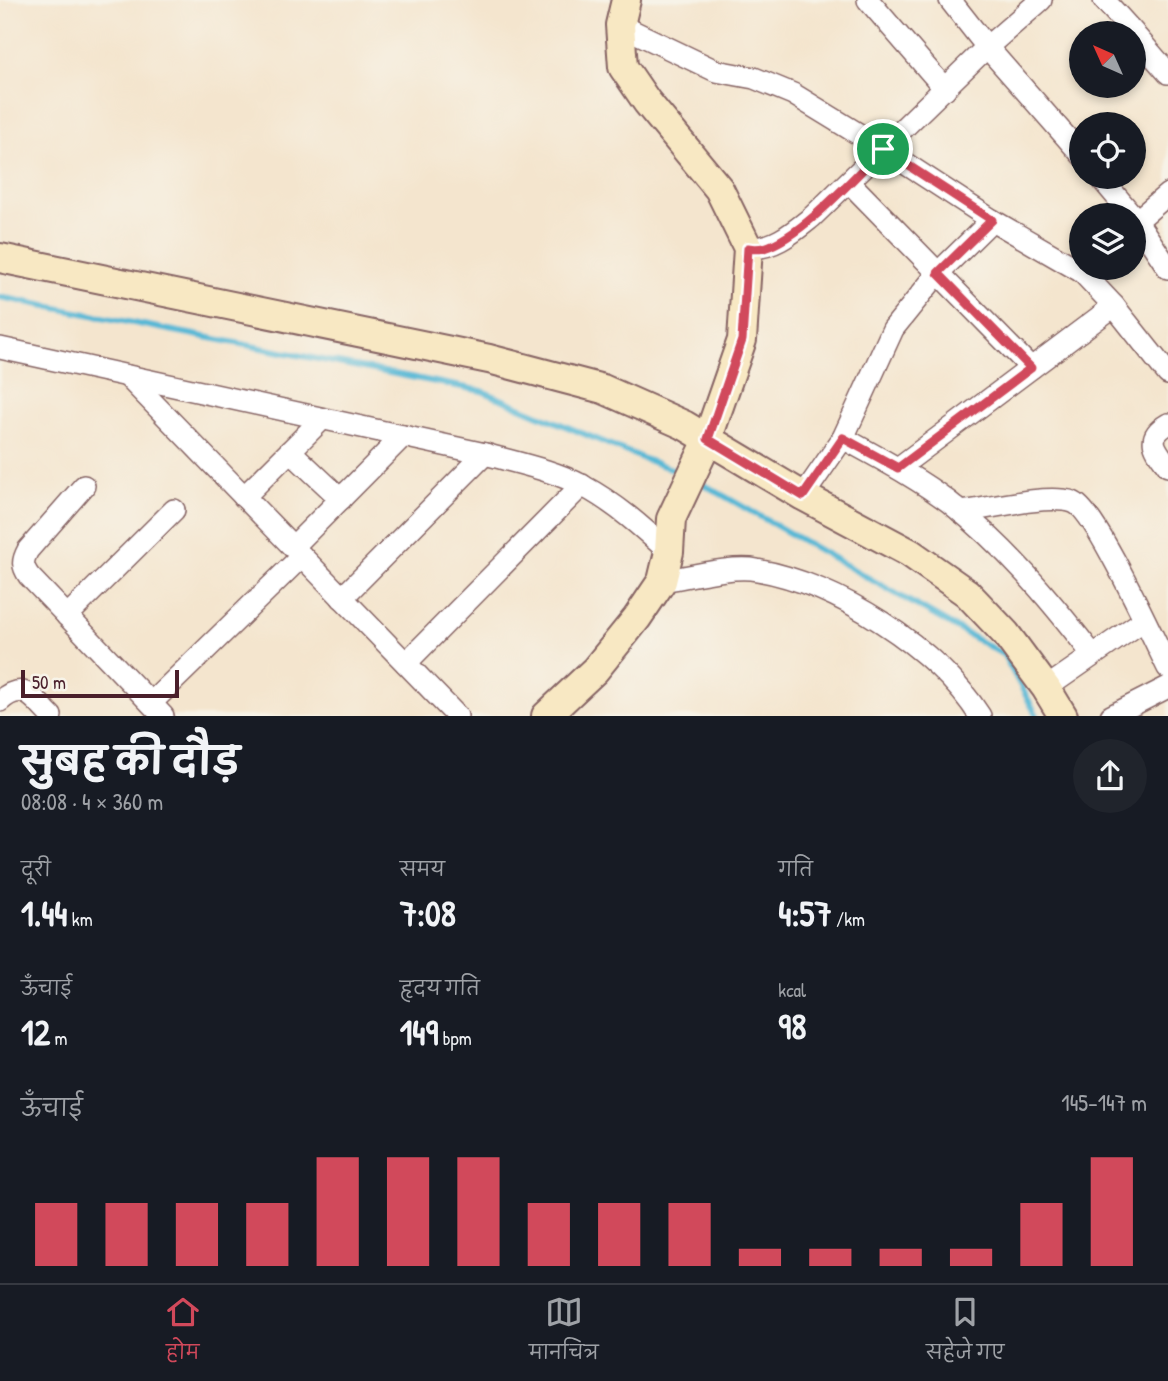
<!DOCTYPE html>
<html lang="hi">
<meta charset="utf-8">
<style>
body{margin:0;font-family:"Patrick Hand","Playpen Sans Deva",sans-serif;background:#20242c;color:#f1f3f6;height:100vh;display:flex;flex-direction:column;font-size:26px;white-space:nowrap}
*{box-sizing:border-box;margin:0}
p{font-size:23px;color:#9ea1a6}
.icon{flex:none;width:38px;height:38px;fill:none;stroke:currentColor;stroke-width:2;stroke-linecap:round;stroke-linejoin:round}
.map{position:relative;height:716px;overflow:hidden}
.details{display:flex;flex-direction:column;background:#171b24;flex:1}
.details>*{flex:none}
.needle{width:46px;rotate:315deg}
.fabs{position:absolute;left:1069px;top:21px;display:grid;gap:14px}
.fabs a{display:grid;place-items:center;width:77px;height:77px;border-radius:50%;background:#171b24;box-shadow:0 4px 10px #0003;font-size:35px}
.scale{position:absolute;left:21px;bottom:18px;width:158px;box-sizing:border-box;padding-left:7px;border:4px solid #4a1f2b;border-top:0;font-size:19px;line-height:24px;white-space:nowrap;color:#4a1f2b;-webkit-text-stroke:5px #f7f3e8;paint-order:stroke}
.pin{position:absolute;display:grid;place-items:center;width:60px;height:60px;color:#fff;margin:-30px;border:4px solid #fff;border-radius:50%;box-shadow:0 2px 7px #0007}
.round{display:grid;place-items:center;flex:none;width:74px;height:74px;border-radius:37px;background:#20242c}
.overview{display:flex;align-items:center;justify-content:space-between;height:119px;padding:0 21px}
h1{font-size:38px;font-weight:700;line-height:52px}
.metrics{display:grid;grid-template-columns:repeat(3,1fr);gap:10px;height:119px;padding:7px 21px}
.metrics div{display:grid;align-content:center}
.metrics b{font-size:35px;font-weight:700}
.metrics small{font-size:19px;font-weight:400}
.metrics p{font-size:19px}
.chart{height:196px;padding:14px 21px}
.chart p{display:flex;justify-content:space-between}
.chart svg{width:100%;height:126px;margin-top:7px;stroke:#d1495b;stroke-width:6}
.menu{display:flex;justify-content:space-around;align-items:center;height:98px;border-top:2px solid #363941;background:#171b24;font-size:19px;color:#9ea1a6}
.menu a{display:grid;justify-items:center;gap:4px}
.menu .selected{color:#d1495b}
.map>svg:first-child{display:block}
.lines{fill:none;stroke-linecap:round;stroke-linejoin:round}
.stream{stroke:#57b8d5;stroke-width:6}
.street-casing{stroke:#866464;stroke-width:24}
.secondary-casing{stroke:#866464;stroke-width:32}
.street{stroke:#fff;stroke-width:21}
.secondary{stroke:#f8e8c3;stroke-width:28}
.route-casing{stroke:#fff;stroke-width:14}
.route{stroke:#d1495b;stroke-width:9}
</style>
<div class="map">
<svg width="1168" height="716" viewBox="0 0 1168 716">
<rect width="100%" height="100%" fill="#f7f3e8"/>
<filter id="ink" filterUnits="userSpaceOnUse"><feTurbulence type="fractalNoise" baseFrequency=".0143" numOctaves="2"/><feDisplacementMap in="SourceGraphic" scale="14" xChannelSelector="R" yChannelSelector="G"/><feConvolveMatrix kernelMatrix="1 2 1 2 8 2 1 2 1" color-interpolation-filters="sRGB"/></filter>
<filter id="wash" filterUnits="userSpaceOnUse"><feTurbulence type="fractalNoise" baseFrequency=".00686" numOctaves="4" result="noise"/><feDisplacementMap in="SourceGraphic" scale="28" xChannelSelector="R" yChannelSelector="G"/><feGaussianBlur stdDeviation="1.57" result="paint"/><feColorMatrix in="noise" values="0 0 0 0 0 0 0 0 0 0 0 0 0 0 0 0 0 1.4 0 .05"/><feComposite in="paint" operator="in"/></filter>
<g filter="url(#wash)">
<rect width="100%" height="100%" fill="#f4e5ce"/>
<g class="lines">
<g class="stream">
<path d="M0 297 482 391 644 459 683 473"/>
<path d="M696 480 1004 655 1037 716"/>
</g>
</g>
</g>
<g filter="url(#ink)">
<g class="lines">
<g class="street-casing">
<g id="street">
<path d="M868 0 945 89"/>
<path d="M950 0 987 47 1082 155"/>
<path d="M1104 0 1134 33"/>
<path d="M620 25 716 71 754 78 793 94 883 149 992 220 1082 272 1086 268"/>
<path d="M1134 34 1168 73"/>
<path d="M1100 177 1132 215"/>
<path d="M849 182 1031 368"/>
<path d="M1134 217 1168 268"/>
<path d="M1134 223 1168 194"/>
<path d="M748 248C774 249 792 233 812 217L987 47 1041 0"/>
<path d="M1082 272 1114 306 1168 374"/>
<path d="M0 348 485 454C517 463 553 470 583 486 615 503 642 527 669 552"/>
<path d="M127 376 457 716"/>
<path d="M1168 424C1144 438 1156 449 1168 466"/>
<path d="M843 438C879 458 916 477 949 502 1005 546 1049 598 1092 654"/>
<path d="M290 451 341 499"/>
<path d="M898 468 1114 306"/>
<path d="M84 486 28 550C22 561 22 566 29 576L163 716"/>
<path d="M803 496 843 438 893 329 938 273 992 220"/>
<path d="M244 497 322 419"/>
<path d="M961 512C990 508 1047 494 1073 502 1095 510 1154 640 1168 668"/>
<path d="M293 547 403 436"/>
<path d="M662 581C688 577 733 565 757 570 837 584 936 647 980 716"/>
<path d="M342 598 485 454"/>
<path d="M67 616 174 510"/>
<path d="M406 663 582 485"/>
<path d="M1046 688 1144 620"/>
<path d="M0 701C24 680 33 698 51 716"/>
<path d="M151 703 302 556"/>
<path d="M1111 716 1168 687"/>
</g>
</g>
<g class="secondary-casing">
<g id="secondary">
<path d="M0 258 489 359 603 389 684 425 803 496 910 553 967 593 1006 634 1046 688 1063 716"/>
<path d="M546 716 595 670 637 618 662 581 669 552 671 519 704 449 742 340 748 248 719 189 647 102 623 67 620 25 626 0"/>
</g>
</g>
<use href="#street" class="street"/>
<use href="#secondary" class="secondary"/>
</g>
</g>
<g class="lines" filter="url(#ink)">
<g class="route-casing">
<path id="route" d="M883 149 992 220 938 273 1031 368 898 468 843 438 803 496 708 439 742 340 748 248C753 249 759 249 764 248 803 236 854 177 883 149Z"/>
</g>
<use href="#route" class="route"/>
</g>
</svg>
<div class="fabs">
<a><svg class="needle" viewBox="-14 -14 28 28"><path d="M0-13l5 13h-10z" fill="#e53935"/><path d="M0 13l5-13h-10z" fill="#9ea1a6"/></svg></a>
<a><svg class="icon" aria-label="locate" viewBox="0 0 24 24"><circle cx="12" cy="12" r="6"/><path d="M12 2v4M12 18v4M2 12h4M18 12h4"/></svg></a>
<a><svg class="icon" aria-label="layers" viewBox="0 0 24 24"><path d="M12 4l9 5-9 5-9-5zM3 14l9 5 9-5"/></svg></a>
</div>
<div class="scale">50 m</div>
<div class="pin" style="left:883px;top:149px;background:#1e9e55"><svg class="icon" aria-label="arrive" viewBox="0 0 24 24"><path d="M6 21V4h12l-3 4 3 4H6"/></svg></div>
</div>
<section class="details">
<div class="overview"><div><h1>सुबह की दौड़</h1><p>08:08 · 4 × 360 m</p></div><a class="round"><svg class="icon" aria-label="share" viewBox="0 0 24 24"><path d="M12 15V3M7 8l5-5 5 5M5 13v7h14v-7"/></svg></a></div>
<div class="metrics">
<div><p>दूरी</p><b>1.44<small> km</small></b></div>
<div><p>समय</p><b>7:08</b></div>
<div><p>गति</p><b>4:57<small> /km</small></b></div>
</div>
<div class="metrics">
<div><p>ऊँचाई</p><b>12<small> m</small></b></div>
<div><p>हृदय गति</p><b>149<small> bpm</small></b></div>
<div><p>kcal</p><b>98</b></div>
</div>
<div class="chart"><p><span>ऊँचाई</span>145–147 m</p>
<svg viewBox="0 0 160 44" preserveAspectRatio="none"><path d="M5 44V22M15 44V22M25 44V22M35 44V22M45 44V6M55 44V6M65 44V6M75 44V22M85 44V22M95 44V22M105 44V38M115 44V38M125 44V38M135 44V38M145 44V22M155 44V6"/></svg>
</div>
</section>
<nav class="menu">
<a class="selected"><svg class="icon" aria-label="home" viewBox="0 0 24 24"><path d="M3 11l9-7 9 7M6 9v11h12V9"/></svg>होम</a>
<a><svg class="icon" aria-label="map" viewBox="0 0 24 24"><path d="M3 6l6-2 6 2 6-2v14l-6 2-6-2-6 2zM9 4v14M15 6v14"/></svg>मानचित्र</a>
<a><svg class="icon" aria-label="saved" viewBox="0 0 24 24"><path d="M7 4h10v16l-5-4-5 4z"/></svg>सहेजे गए</a>
</nav>
